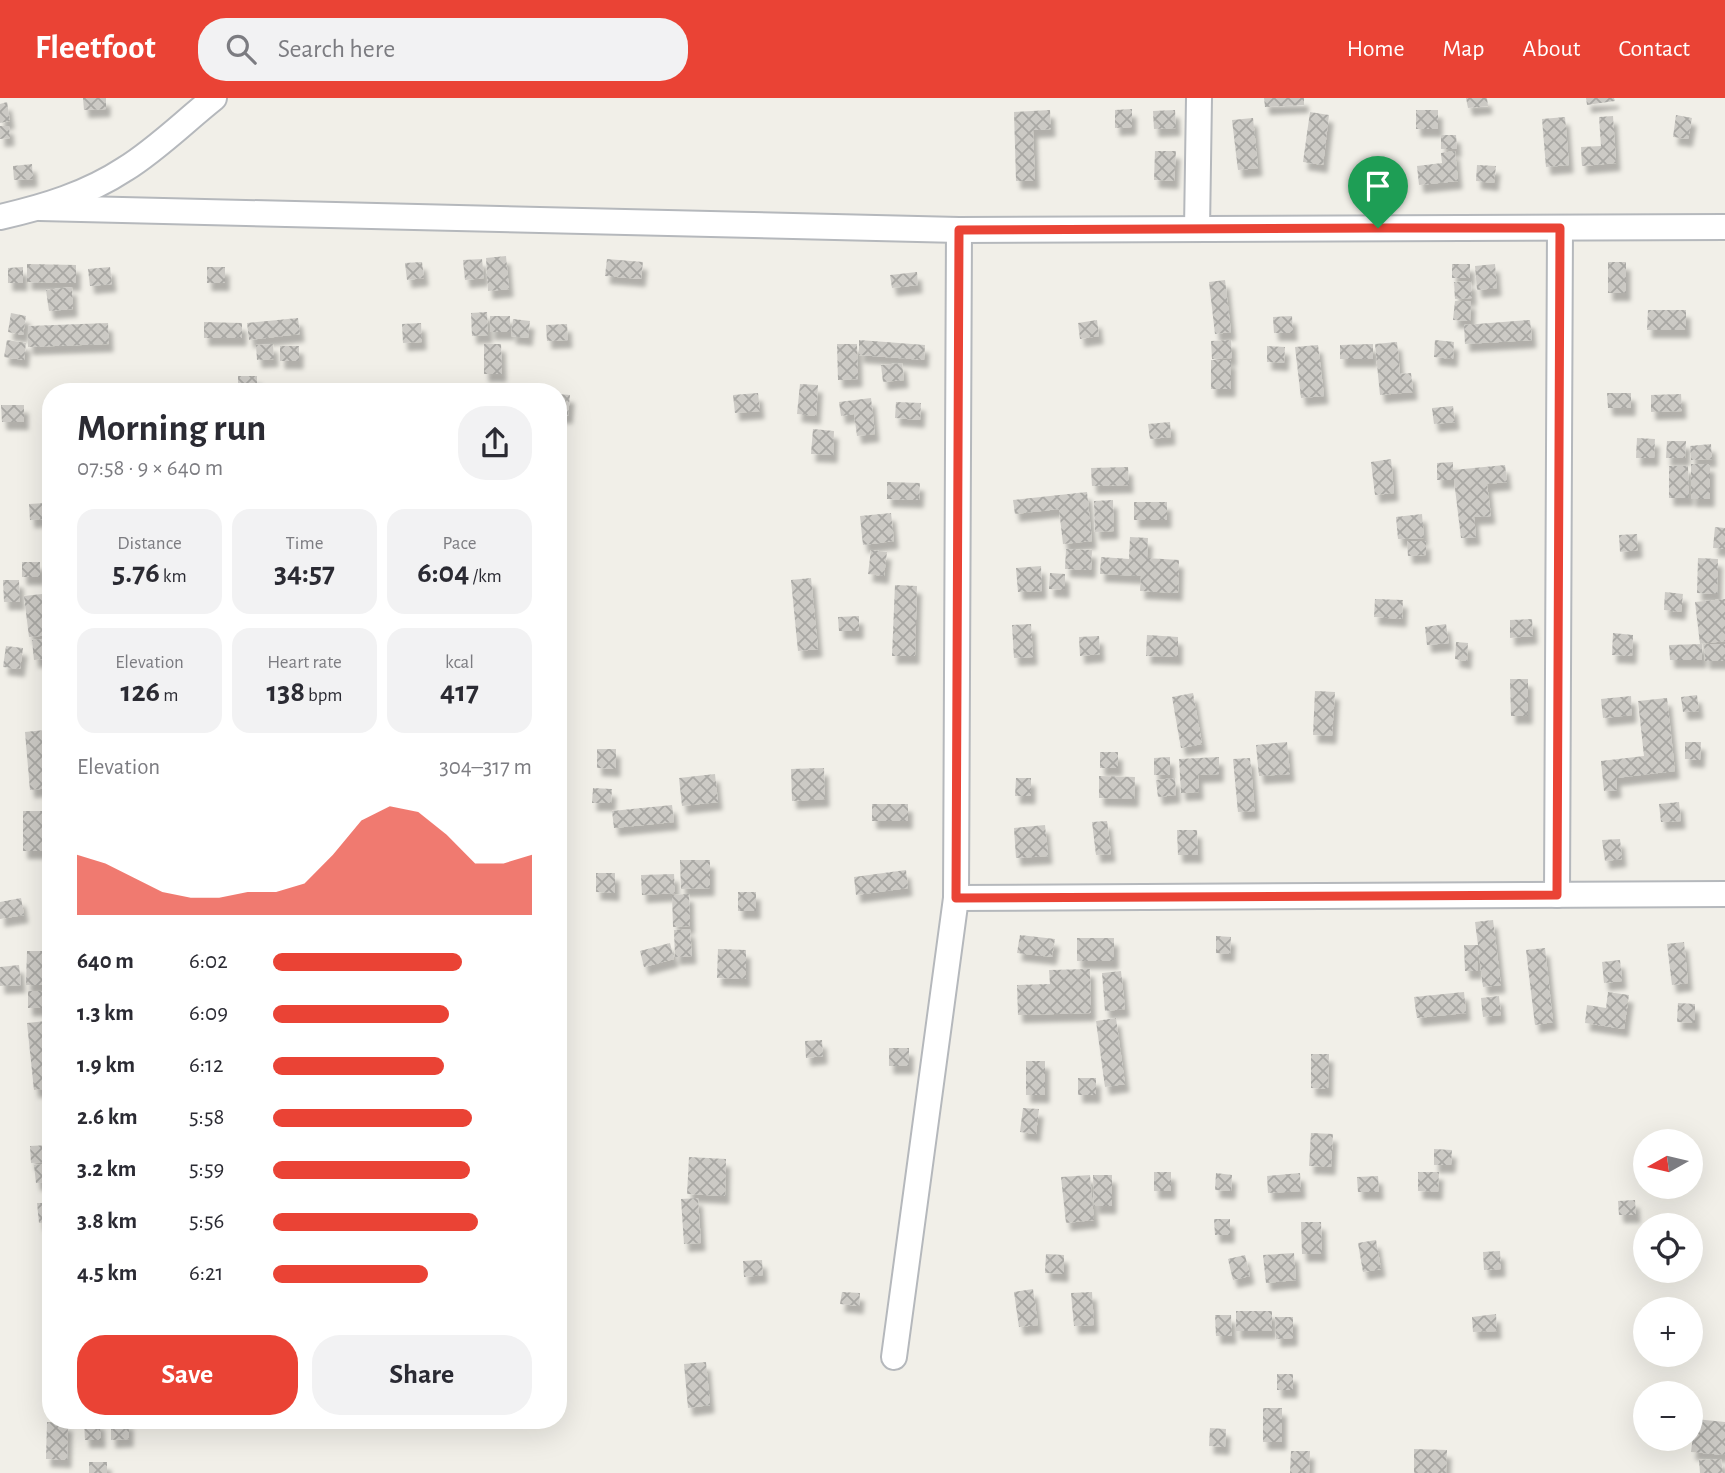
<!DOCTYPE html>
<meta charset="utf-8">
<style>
body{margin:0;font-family:"Alegreya Sans",sans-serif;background:#f2f2f3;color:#2b2b33;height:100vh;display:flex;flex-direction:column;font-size:26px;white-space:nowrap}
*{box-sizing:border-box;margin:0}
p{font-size:23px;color:#7c7c81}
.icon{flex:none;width:38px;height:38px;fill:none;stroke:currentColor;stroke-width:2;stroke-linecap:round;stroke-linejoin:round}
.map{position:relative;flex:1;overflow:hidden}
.side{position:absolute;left:42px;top:285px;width:525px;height:1046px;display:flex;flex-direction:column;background:#fff;border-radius:28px;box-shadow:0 7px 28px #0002}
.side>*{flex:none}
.needle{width:46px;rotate:262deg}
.fabs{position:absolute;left:1633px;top:1031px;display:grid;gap:14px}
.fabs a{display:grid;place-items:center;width:70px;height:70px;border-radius:50%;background:#fff;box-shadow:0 7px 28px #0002;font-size:35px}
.pin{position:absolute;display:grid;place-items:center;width:60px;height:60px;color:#fff;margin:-72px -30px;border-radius:50% 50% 50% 0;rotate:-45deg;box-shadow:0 0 7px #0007}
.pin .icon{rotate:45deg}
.round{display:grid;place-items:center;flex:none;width:74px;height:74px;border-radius:28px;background:#f2f2f3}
.overview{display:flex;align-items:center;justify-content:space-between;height:119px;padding:0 35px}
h1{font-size:38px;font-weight:600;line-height:52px}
.metrics{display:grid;grid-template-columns:repeat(3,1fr);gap:10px;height:119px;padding:7px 35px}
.metrics div{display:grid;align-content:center;border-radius:18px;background:#f2f2f3;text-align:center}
.metrics b{font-size:30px;font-weight:600}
.metrics small{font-size:19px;font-weight:400}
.metrics p{font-size:19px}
.chart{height:196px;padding:14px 35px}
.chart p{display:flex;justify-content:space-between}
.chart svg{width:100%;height:126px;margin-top:7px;fill:#ea4335;opacity:.7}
.primary-button{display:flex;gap:14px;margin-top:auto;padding:14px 35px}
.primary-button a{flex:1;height:80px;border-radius:28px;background:#ea4335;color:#fff;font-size:28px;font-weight:600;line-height:80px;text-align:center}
.primary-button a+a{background:#f2f2f3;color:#2b2b33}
ul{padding:0 35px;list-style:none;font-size:23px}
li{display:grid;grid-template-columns:112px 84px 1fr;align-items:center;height:52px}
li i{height:18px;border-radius:9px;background:#ea4335}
header{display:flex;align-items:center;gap:42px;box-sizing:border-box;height:98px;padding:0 35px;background:#ea4335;color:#fff}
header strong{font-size:33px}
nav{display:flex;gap:38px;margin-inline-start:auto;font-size:24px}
.search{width:490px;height:63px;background:#f2f2f3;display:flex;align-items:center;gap:18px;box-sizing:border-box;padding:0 24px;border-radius:28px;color:#7c7c81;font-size:26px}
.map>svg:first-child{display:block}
.building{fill:url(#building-cross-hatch);filter:url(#shadow)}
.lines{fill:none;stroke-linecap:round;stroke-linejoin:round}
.minor-casing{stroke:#b5b8bc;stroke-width:28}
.minor{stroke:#fff;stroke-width:24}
.route-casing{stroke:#fff;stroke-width:14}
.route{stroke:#ea4335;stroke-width:9}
</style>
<header>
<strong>Fleetfoot</strong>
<div class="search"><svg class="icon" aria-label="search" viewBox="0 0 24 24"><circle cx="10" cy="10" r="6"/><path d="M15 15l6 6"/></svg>Search here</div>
<nav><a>Home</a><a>Map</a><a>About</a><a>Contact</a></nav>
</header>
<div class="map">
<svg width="1725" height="1375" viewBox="0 0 1725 1375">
<defs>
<pattern id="building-cross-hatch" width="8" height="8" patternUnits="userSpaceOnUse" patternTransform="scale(1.75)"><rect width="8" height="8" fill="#cccac5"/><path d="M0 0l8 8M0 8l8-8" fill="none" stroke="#a9a8a4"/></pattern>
<filter id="shadow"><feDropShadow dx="4.5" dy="8" stdDeviation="2" flood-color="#0004"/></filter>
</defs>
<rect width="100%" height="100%" fill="#f1efe8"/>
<g class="building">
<path d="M83 0H106V11L84 12Z"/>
<path d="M1264 0H1304V7L1265 9Z"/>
<path d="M1466 0H1487L1488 8 1468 10Z"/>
<path d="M1586 0H1614L1615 3 1587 7Z"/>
<path d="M7 4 10 23 0 25V6Z"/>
<path d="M1132 11V29L1115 30V12Z"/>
<path d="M1050 12 1051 31 1033 32 1035 83H1016L1014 14Z"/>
<path d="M1175 12 1176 30 1154 31 1153 13Z"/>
<rect x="1416" y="12" width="22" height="19"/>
<path d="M1310 14 1329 17 1323 67 1303 64Z"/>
<path d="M1676 17 1692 20 1688 41 1673 39Z"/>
<path d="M1613 18 1616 65 1582 68 1581 49 1601 48 1599 19Z"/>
<path d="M1565 19 1569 67 1546 69 1542 21Z"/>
<path d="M1253 20 1258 70 1238 72 1232 22Z"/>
<path d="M0 28H9L10 40 0 41Z"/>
<path d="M1441 37H1456L1457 51H1441Z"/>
<path d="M1155 53H1176L1174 83 1154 82Z"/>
<path d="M1455 53 1458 83 1419 87 1417 68 1442 65 1441 55Z"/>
<path d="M32 66 33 81 14 82 13 68Z"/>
<path d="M1477 67 1496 68 1494 85 1476 83Z"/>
<path d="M506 158 509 191 488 193 486 160Z"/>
<path d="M482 161 484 180 465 182 463 162Z"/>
<path d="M607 161 643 164 641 181 605 178Z"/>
<path d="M422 164 424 180 407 182 405 165Z"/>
<rect x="1608" y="164" width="18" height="31"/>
<path d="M27 166 76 167V185L27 184Z"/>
<rect x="1452" y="166" width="18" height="14"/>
<path d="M1495 166 1497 190 1477 192 1475 168Z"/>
<path d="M23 169V185H8V170Z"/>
<path d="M110 169 112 186 90 188 88 171Z"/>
<rect x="207" y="169" width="18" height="16"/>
<path d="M917 174 918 187 892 190 890 177Z"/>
<path d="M1225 182 1231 234 1215 236 1209 184Z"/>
<path d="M1471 183 1472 200 1455 201 1454 184Z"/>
<path d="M72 189 73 211 49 213 46 192Z"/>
<path d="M1455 203H1471L1470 223 1453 222Z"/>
<path d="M1648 212H1686V232H1647Z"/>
<path d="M487 214 488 237 472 238 471 215Z"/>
<path d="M11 215 26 218 23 237 8 234Z"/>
<rect x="490" y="218" width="20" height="16"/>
<path d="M1292 218 1293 235H1274L1273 219Z"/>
<path d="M298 220 300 236 249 242 247 225Z"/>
<path d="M513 221 530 223 528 240 511 238Z"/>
<path d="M1097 222 1099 238 1080 241 1078 225Z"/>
<path d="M1530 222 1532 242 1465 246 1464 227Z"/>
<path d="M204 224 242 225V240H204Z"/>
<path d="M108 225 109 246 28 249V228Z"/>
<path d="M421 225 422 244 403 245 402 226Z"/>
<path d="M567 226 568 242 547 243 546 227Z"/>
<path d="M7 242 26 245 24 262 4 259Z"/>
<path d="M859 242 925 247 924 262 859 257Z"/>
<path d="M1231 242 1232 260 1212 261 1211 243Z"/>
<path d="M1435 242 1454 244 1453 261 1434 259Z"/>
<path d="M1397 244 1400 276 1411 275 1413 294 1380 297 1375 246Z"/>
<path d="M273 246 274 261 257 262 256 247Z"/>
<path d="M484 246H501L502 276H484Z"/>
<path d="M837 246H857L858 281 838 282Z"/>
<path d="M1373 246V261H1340V247Z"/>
<path d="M1318 247 1324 298 1301 300 1295 249Z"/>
<rect x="280" y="248" width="19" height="15"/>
<path d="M1267 248 1285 249 1284 265 1267 264Z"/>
<rect x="1211" y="262" width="20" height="29"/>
<path d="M902 265 904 282 883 284 881 267Z"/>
<rect x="238" y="278" width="19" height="16"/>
<path d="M499 285 500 294H482L481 287Z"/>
<path d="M800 286 818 287 816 318 797 316Z"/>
<path d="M758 295 760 313 735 315 733 297Z"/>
<path d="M1607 295H1631V310H1608Z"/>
<path d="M558 296 570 297 568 318 558 317Z"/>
<path d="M1681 296 1682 313 1651 314V297Z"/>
<path d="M871 300 875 336 857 338 854 316 841 318 839 304Z"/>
<path d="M896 304 921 305 920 322 895 320Z"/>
<path d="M1 307H24V324H2Z"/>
<path d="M1453 308 1455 324 1434 326 1432 310Z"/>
<path d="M1170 324 1171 339 1150 341 1148 326Z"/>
<path d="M813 331 834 333 833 357 811 356Z"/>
<path d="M1637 340 1655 341 1654 360H1636Z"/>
<path d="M1667 343H1686L1685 360H1666Z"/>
<path d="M1711 346 1712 361 1691 362 1690 348Z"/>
<path d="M1391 361 1394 395 1375 397 1371 364Z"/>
<path d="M1453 364V372L1505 367 1507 384 1487 386 1491 418 1474 419 1476 439 1461 440 1454 382H1437V365Z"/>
<rect x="1691" y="366" width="19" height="35"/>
<path d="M1669 368H1688L1689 400H1669Z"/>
<path d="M1128 369 1129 387 1092 388 1091 370Z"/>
<path d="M887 384 920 385 919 402 887 401Z"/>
<path d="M1087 394 1092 443 1063 446 1059 411 1015 416 1013 402Z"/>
<path d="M1113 402 1114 433 1095 434 1094 403Z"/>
<rect x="1134" y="404" width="33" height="18"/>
<path d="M46 405 47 421 30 422 29 406Z"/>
<path d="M891 415 894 443 863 447 860 418Z"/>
<path d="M1422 416 1424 440 1398 441 1396 419Z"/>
<path d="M1715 429 1725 430V451L1713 450Z"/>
<path d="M1637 436 1638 452 1620 454 1619 437Z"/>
<path d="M1130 439 1148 440 1147 460 1179 462 1178 495 1140 493 1141 478 1100 476 1101 459 1129 461Z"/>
<path d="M1407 443H1426V457L1408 458Z"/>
<path d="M1066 451 1092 452 1091 472 1065 471Z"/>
<path d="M871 452 887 454 884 478 868 476Z"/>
<path d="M1698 460 1718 461 1717 496 1697 495Z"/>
<rect x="22" y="464" width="18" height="15"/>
<path d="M1041 468 1042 493 1018 494 1016 470Z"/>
<path d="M1050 475 1065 476V492L1049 491Z"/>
<path d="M811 480 818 551 798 553 791 482Z"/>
<path d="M3 482H19L20 504H4Z"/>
<path d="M895 487 917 488 915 558H892Z"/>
<path d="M1665 494 1683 496 1681 514 1664 512Z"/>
<path d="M51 495V537L29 539 24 498Z"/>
<path d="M1375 501 1403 502 1402 521 1374 519Z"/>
<path d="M1725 501V543L1700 546 1695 504Z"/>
<path d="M859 518V533H839L838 519Z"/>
<path d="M1532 521 1533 538 1510 540V522Z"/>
<path d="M1031 526 1033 559 1014 560 1012 527Z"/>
<path d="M1446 526 1449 545 1427 547 1425 529Z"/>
<path d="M1613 535 1633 537 1632 558 1612 557Z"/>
<path d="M1147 537 1178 539V559L1146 558Z"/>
<path d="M1099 538 1100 556 1080 558 1079 539Z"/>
<path d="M51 540V560L34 562 32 542Z"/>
<path d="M1456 544 1468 545 1467 563 1455 561Z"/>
<path d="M1702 546V562H1670L1669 547Z"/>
<path d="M1704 546H1725V563H1705Z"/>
<path d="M6 548 23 550 20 571 3 569Z"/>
<path d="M1510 581H1528V618H1511Z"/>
<path d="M1315 593 1335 594 1332 638 1313 637Z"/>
<path d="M1193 595 1202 646 1181 650 1172 599Z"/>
<path d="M1697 597 1699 613 1683 614 1681 599Z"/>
<path d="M1631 598 1632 617 1603 620 1601 601Z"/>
<path d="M1667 600 1675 673 1616 680 1617 692 1604 693 1601 663 1644 658 1638 603Z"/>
<path d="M45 632 51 690 30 692 25 634Z"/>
<path d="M1287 644 1290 676 1259 678 1256 647Z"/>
<path d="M1685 644H1701L1700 662 1685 661Z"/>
<path d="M597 651H616V671L597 670Z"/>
<rect x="1100" y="654" width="18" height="16"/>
<path d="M1170 659V677H1154V660Z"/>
<path d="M1219 659V676L1198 677 1199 694 1181 695 1179 661Z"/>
<path d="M1250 660 1255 713 1238 714 1233 661Z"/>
<path d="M824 670 825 701 792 703 791 671Z"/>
<path d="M715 676 718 704 682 708 679 680Z"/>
<path d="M1099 678 1135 679 1134 701 1099 700Z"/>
<path d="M1016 680H1031V698H1015Z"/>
<path d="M1175 680 1176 697 1158 699 1156 682Z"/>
<path d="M593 690 612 691 611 705H592Z"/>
<path d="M1679 704 1681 723 1661 724 1659 706Z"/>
<rect x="872" y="706" width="36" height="17"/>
<path d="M672 707 674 724 614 730 612 713Z"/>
<rect x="23" y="713" width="19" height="40"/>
<path d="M1107 723 1111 756 1096 757 1092 724Z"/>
<path d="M1045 727 1048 758 1016 760 1014 730Z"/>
<path d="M1177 732H1197L1198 757H1178Z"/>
<path d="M1620 741 1622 761 1605 763 1602 742Z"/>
<path d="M680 762H710V790L681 791Z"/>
<path d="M906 772 908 790 856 797 854 779Z"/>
<path d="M596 775H615V795L596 794Z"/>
<path d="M674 776 675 795 642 797 641 777Z"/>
<rect x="738" y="794" width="18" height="19"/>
<path d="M689 796 690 828 673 829 672 797Z"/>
<path d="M21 800 24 817 0 821V804Z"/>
<path d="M1493 822 1501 887 1483 889 1478 850V873H1465L1464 847H1478L1475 824Z"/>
<path d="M690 831 692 858 675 859 674 832Z"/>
<path d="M1020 837 1055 841 1052 859 1017 855Z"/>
<path d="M1216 838 1231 839 1230 856 1216 855Z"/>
<rect x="1077" y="840" width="37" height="23"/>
<path d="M1684 844 1688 885 1672 887 1667 846Z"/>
<path d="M670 845 674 861 644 869 640 853Z"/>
<path d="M1545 850 1553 924 1535 927 1526 852Z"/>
<path d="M718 851 746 852V881L717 880Z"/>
<path d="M27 853H46L45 887H26Z"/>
<path d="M1620 862 1622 883 1604 885 1602 864Z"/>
<path d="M19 867 21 887 0 888V869Z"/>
<path d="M1090 871 1091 915 1018 917 1017 887 1050 886 1049 872Z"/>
<path d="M1121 873 1125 911 1105 913 1102 875Z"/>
<rect x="28" y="893" width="18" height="17"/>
<path d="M1464 894 1466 915 1417 920 1414 899Z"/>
<path d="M1608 894 1629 897 1624 931 1585 925 1587 907 1606 910Z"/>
<path d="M1499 898 1501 917 1483 919 1481 900Z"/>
<path d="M1678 905 1695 906V925L1677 924Z"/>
<path d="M1116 920 1125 986 1105 989 1096 923Z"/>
<path d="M46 923 51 990 34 992 27 925Z"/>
<path d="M822 942 823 958 806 960 805 943Z"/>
<rect x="889" y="950" width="20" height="18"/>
<path d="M1311 956H1329L1328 991 1311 990Z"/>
<rect x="1026" y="963" width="19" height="34"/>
<rect x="1078" y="980" width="18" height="17"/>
<path d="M1023 1010 1039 1011 1036 1036 1020 1034Z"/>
<path d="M1311 1035 1333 1036 1331 1069 1309 1068Z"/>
<path d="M50 1047V1064L31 1065 30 1048Z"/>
<path d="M1434 1051 1452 1052 1451 1067H1434Z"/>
<path d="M689 1059 726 1061 725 1098 687 1096Z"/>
<path d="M50 1066 51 1084 36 1085 34 1067Z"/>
<rect x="1154" y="1074" width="17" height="19"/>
<path d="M1418 1074H1439L1438 1094 1418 1093Z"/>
<path d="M1216 1075 1232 1077 1231 1093 1215 1092Z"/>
<path d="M1300 1075 1301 1093 1268 1095 1267 1078Z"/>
<path d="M1090 1077 1094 1122 1066 1125 1061 1079Z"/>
<path d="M1093 1077H1112V1108H1094Z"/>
<path d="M1378 1078 1379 1094H1358L1357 1079Z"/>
<path d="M698 1100 701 1145 684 1146 681 1101Z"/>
<path d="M1635 1102 1636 1117H1619L1618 1103Z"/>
<path d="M37 1105H51V1124L39 1125Z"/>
<path d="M1214 1121H1230V1137H1215Z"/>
<path d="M1301 1124H1321L1322 1156H1302Z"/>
<path d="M1376 1142 1381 1171 1363 1174 1358 1145Z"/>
<path d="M1500 1153 1501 1171 1484 1172 1483 1154Z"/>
<path d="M1294 1155 1296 1182 1266 1185 1263 1157Z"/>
<path d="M1046 1156 1064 1157V1176L1045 1175Z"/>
<path d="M1245 1157 1250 1178 1233 1182 1228 1161Z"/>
<path d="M762 1162 763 1177 744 1179 743 1163Z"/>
<path d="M1033 1191 1038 1227 1019 1229 1014 1194Z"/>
<path d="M44 1194H51V1227L45 1226Z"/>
<path d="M842 1194 860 1195 859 1208 840 1206Z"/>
<path d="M1092 1194 1094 1227 1074 1228 1071 1195Z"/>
<rect x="1236" y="1213" width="36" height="20"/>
<path d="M1496 1216 1497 1233 1473 1234 1472 1219Z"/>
<path d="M1215 1217H1231L1232 1238H1216Z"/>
<path d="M1275 1219H1293V1240L1276 1241Z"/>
<path d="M706 1264 710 1307 688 1310 684 1266Z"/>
<rect x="1277" y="1276" width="16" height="16"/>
<rect x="1263" y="1310" width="19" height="34"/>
<path d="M1695 1321 1725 1324V1357L1691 1354Z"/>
<path d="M100 1323 101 1342H85L84 1324Z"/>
<path d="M129 1323V1341L111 1342V1324Z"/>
<path d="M47 1324 68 1325 67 1362 46 1361Z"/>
<path d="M1210 1330 1226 1331 1225 1349 1209 1348Z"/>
<path d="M1414 1351 1447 1352 1446 1375H1414Z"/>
<path d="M1291 1353H1310L1309 1375H1290Z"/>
<path d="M1721 1361 1723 1375H1700L1699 1362Z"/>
<rect x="89" y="1364" width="18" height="11"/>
</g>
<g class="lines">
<g class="minor-casing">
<g id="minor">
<path d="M40 110 959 132 1725 129"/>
<path d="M0 119C44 109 87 96 125 71 156 52 185 23 214 0"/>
<path d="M1197 131 1199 0"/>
<path d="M1557 797 1560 130"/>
<path d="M956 800 1725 796"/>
<path d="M894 1259 956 800 959 132"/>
</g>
</g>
<use href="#minor" class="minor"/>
</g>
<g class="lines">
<g class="route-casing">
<path id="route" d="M1378 130H1560L1557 797 956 800 959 132Z"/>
</g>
<use href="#route" class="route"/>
</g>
</svg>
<div class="fabs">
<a><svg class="needle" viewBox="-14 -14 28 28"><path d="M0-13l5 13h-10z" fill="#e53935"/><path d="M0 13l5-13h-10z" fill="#7c7c81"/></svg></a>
<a><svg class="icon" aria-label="locate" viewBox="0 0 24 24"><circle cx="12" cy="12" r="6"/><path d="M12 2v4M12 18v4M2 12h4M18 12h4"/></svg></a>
<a>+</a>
<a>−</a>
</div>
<div class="pin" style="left:1378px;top:130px;background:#1e9e55"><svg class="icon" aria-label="arrive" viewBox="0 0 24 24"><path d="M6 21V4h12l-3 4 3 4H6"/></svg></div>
<section class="side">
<div class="overview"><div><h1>Morning run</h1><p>07:58 · 9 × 640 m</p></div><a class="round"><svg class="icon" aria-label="share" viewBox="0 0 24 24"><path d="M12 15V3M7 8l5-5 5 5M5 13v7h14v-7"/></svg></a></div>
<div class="metrics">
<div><p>Distance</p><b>5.76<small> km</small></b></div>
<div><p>Time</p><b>34:57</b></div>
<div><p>Pace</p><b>6:04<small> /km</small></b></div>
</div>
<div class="metrics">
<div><p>Elevation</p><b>126<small> m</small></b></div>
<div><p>Heart rate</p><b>138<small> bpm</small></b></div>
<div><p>kcal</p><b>417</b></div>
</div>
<div class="chart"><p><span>Elevation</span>304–317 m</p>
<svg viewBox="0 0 160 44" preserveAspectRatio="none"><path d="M0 44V23L10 26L20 31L30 36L40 38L50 38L60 36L70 36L80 33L90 23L100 11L110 6L120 8L130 16L140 26L150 26L160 23V44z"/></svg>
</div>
<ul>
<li><b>640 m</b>6:02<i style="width:73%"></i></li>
<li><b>1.3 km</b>6:09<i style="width:68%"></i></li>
<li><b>1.9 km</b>6:12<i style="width:66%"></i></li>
<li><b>2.6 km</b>5:58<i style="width:77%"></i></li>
<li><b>3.2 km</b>5:59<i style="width:76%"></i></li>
<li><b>3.8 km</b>5:56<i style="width:79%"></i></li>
<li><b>4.5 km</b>6:21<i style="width:60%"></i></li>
</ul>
<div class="primary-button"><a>Save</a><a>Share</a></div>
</section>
</div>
